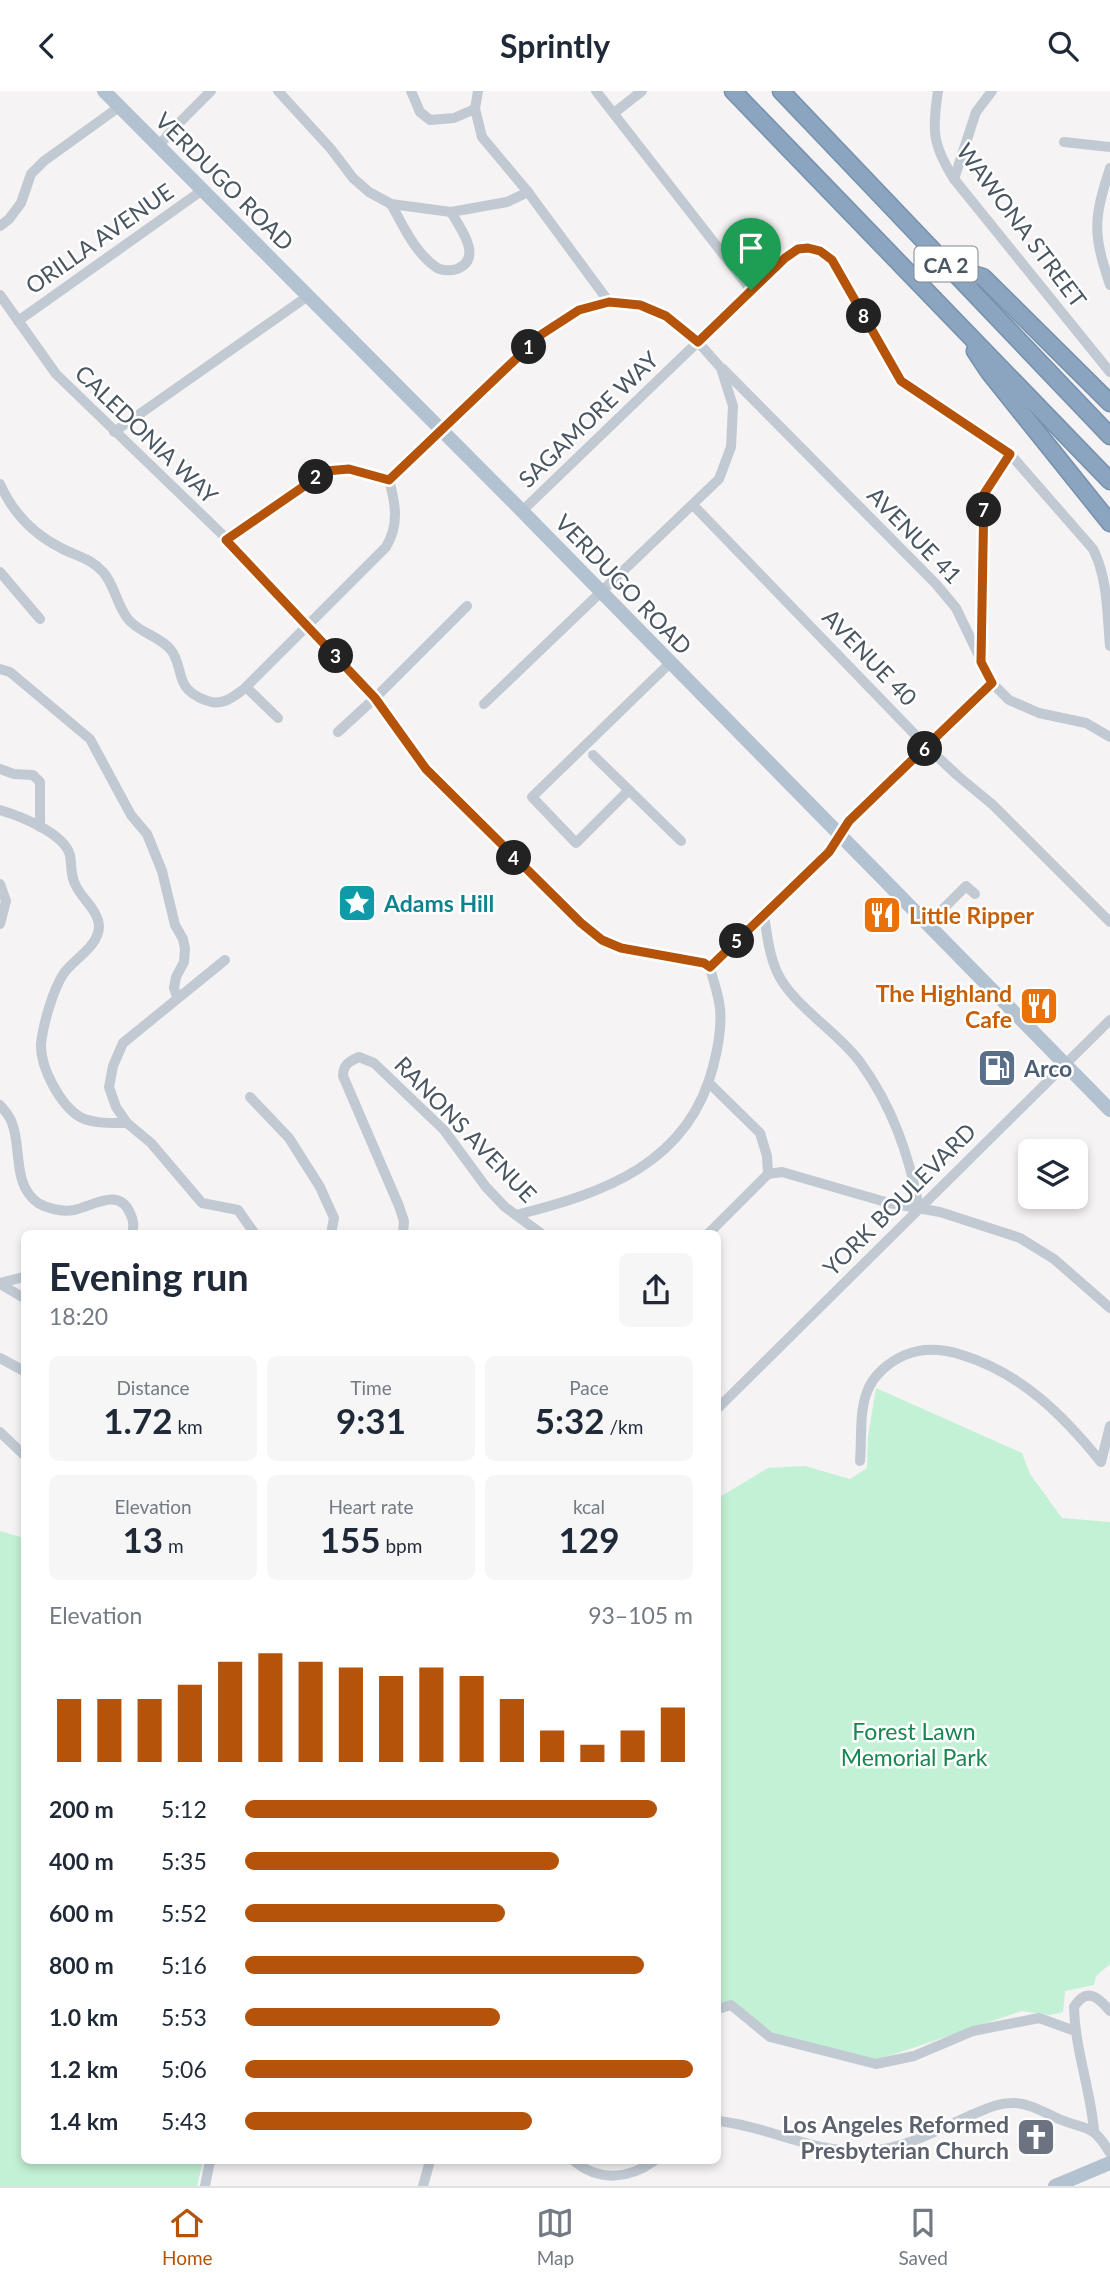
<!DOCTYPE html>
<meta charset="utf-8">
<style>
body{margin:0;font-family:Lato,sans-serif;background:#f6f6f7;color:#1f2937;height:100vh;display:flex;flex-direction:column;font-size:26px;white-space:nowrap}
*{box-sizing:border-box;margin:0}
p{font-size:23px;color:#747a83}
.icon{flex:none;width:38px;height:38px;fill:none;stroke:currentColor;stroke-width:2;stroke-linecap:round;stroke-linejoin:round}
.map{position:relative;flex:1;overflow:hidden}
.side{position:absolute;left:21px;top:1139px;width:700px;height:934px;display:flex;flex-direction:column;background:#fff;border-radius:10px;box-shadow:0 4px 10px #0003}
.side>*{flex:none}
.controls{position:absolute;left:1018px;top:1048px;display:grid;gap:14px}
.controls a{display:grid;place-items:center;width:70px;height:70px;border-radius:10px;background:#fff;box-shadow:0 4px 10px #0003;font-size:35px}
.pin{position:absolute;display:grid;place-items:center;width:60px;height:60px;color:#fff;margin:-72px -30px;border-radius:50% 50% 50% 0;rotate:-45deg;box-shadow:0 0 7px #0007}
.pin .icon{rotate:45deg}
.km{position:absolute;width:35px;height:35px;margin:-18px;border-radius:50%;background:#222;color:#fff;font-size:19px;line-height:35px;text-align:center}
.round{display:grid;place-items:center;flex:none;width:74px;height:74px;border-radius:10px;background:#f6f6f7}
.head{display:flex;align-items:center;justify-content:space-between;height:119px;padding:0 28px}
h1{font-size:38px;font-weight:700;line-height:52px}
.figures{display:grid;grid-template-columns:repeat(3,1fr);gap:10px;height:119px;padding:7px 28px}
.figures div{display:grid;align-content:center;border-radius:10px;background:#f6f6f7;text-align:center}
.figures b{font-size:35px;font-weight:700}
.figures small{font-size:19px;font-weight:400}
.figures p{font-size:19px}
.chart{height:196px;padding:14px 28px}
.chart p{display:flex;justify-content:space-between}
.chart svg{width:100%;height:126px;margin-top:7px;stroke:#b45309;stroke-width:6}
ul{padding:0 28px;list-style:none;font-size:23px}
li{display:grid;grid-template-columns:112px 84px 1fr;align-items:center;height:52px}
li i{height:18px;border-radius:9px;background:#b45309}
header{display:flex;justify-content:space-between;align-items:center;height:91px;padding:0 28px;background:#fff;font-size:32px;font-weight:700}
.menu{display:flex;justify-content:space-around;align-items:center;height:98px;border-top:2px solid #e0e1e3;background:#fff;font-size:19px;color:#747a83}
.menu a{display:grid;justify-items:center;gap:4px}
.menu .active{color:#b45309}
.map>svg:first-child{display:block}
.green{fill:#c3f1d5}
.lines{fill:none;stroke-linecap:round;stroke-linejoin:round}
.highway-casing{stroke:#7690ad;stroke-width:19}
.minor{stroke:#c1cad2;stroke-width:10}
.major{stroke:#b3c2d1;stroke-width:14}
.highway{stroke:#8ba5c1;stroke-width:16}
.route-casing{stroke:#fff;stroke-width:14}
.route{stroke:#b45309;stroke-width:9}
.labels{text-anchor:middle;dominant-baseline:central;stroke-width:5;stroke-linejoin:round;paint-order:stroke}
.shield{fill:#fff;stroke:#808990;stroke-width:2}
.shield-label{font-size:21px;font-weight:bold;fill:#4a5661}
.street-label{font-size:23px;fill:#4a5661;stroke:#fff}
.culture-label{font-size:23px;font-weight:bold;fill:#0d838f;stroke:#fff;text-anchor:start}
.food-label{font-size:23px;font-weight:bold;fill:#c56008;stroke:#fff;text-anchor:start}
.service-label{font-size:23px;font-weight:bold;fill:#4e5e75;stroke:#fff;text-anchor:start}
.park-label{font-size:23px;fill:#17864f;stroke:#fff}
.worship-label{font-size:23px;font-weight:bold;fill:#5b616d;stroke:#fff;text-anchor:end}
</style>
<header><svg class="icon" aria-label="back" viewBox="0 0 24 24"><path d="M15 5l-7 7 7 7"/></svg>Sprintly<svg class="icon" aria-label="search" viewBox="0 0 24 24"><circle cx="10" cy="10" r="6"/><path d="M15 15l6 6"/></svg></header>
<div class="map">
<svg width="1110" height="2095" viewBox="0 0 1110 2095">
<rect width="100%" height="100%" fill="#f5f3f3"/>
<g class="green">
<path d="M876 1297 1022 1362 1030 1383 1062 1427 1110 1431V1873L1096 1885 1094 1894 1065 1900 1063 1921 1050 1924 1022 1920 877 1969 770 1943 751 1924 718 1916V1407L768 1377 805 1375 850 1388 867 1377 868 1346Z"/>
<path d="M0 1440 24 1447V2070H203L197 2095H0Z"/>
</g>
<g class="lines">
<g class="highway-casing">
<g id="highway">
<path d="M733 0 1110 390"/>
<path d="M781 0 1110 345"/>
<path d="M949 176 983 186 1110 312"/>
<path d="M975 260 989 281 1110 432"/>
</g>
</g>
<g class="minor">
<path d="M278 0 331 58 353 87 369 101 391 113 451 121 507 111 528 101"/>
<path d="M411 0 420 21 430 29 454 27 475 18"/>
<path d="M478 0 475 18 482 46 528 101 609 211"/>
<path d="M596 0 751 199"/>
<path d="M938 0C932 39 932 53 954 88L1110 281"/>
<path d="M614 22 642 0"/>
<path d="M1064 51 1110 56"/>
<path d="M159 55 170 41 211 0"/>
<path d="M1110 77C1093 129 1093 143 1110 194"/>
<path d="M954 88 976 21 992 0"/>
<path d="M391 113C403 134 415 162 436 176 441 180 451 180 457 178 484 167 460 137 451 121"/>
<path d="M0 135 9 128 21 112 31 83 44 70 119 16"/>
<path d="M0 204 56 283 227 448 375 607 426 678 581 832 602 849 622 857 704 872 710 876"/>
<path d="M18 230 204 98"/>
<path d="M723 278 936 493 956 517 992 592 1009 609 1039 622 1086 632 1110 646"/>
<path d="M114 341 308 205"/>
<path d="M389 389 542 243 579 219 609 211 640 213 666 225 698 251 721 277 733 315 731 356 719 388 484 613"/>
<path d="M0 393C13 422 33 443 61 457 76 465 91 467 103 481 115 494 116 513 128 528 139 542 160 545 171 559 185 577 173 597 205 609 221 616 232 607 244 598L386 456C399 434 396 414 389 389"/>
<path d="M694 415 927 656 958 685 993 714 1110 831"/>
<path d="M522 420 785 167C805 153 813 155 832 169L901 290 1010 363 1093 458C1108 488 1107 522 1110 555"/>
<path d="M227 448 325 380 349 378 389 389"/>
<path d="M0 481 40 528"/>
<path d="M982 568 984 403 1010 363"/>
<path d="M0 578 10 581 90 648 131 724 147 743 162 780 175 834 183 848 185 858 184 871 176 886 174 897 177 906"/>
<path d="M246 596 278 627"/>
<path d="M338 641 375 607 467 515"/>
<path d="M593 664 681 750"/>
<path d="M0 678 14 683 33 684 40 691V736"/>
<path d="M629 699 576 752 532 706 670 572"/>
<path d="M0 719C20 725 64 742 70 764 72 774 70 785 76 795 82 808 99 820 99 836 98 856 75 867 64 882 53 898 43 934 41 953 40 976 60 1014 80 1026 93 1033 112 1032 127 1032"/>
<path d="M0 793 6 810 0 833"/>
<path d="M764 824C767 844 769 863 777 881 792 914 837 940 860 971 892 1015 909 1063 919 1117"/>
<path d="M927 834 966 795 975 803"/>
<path d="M225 869 123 952 113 975 109 996 116 1016 127 1032 151 1052 202 1112 238 1119 255 1143"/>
<path d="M250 1006 289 1047 320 1096 334 1127 331 1143"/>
<path d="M0 1014C4 1019 10 1025 12 1032 22 1057 12 1094 38 1112 48 1118 63 1121 74 1119 93 1115 119 1096 130 1122 134 1130 134 1135 132 1143"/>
<path d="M768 1083 782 1081 889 1112 940 1121 1020 1147 1054 1168 1110 1217"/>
<path d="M516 1124C604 1102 688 1073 713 976 718 957 722 937 720 918 719 904 713 890 710 876L829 761 849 730 992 592"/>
<path d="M403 1143 404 1130 399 1115 343 985C343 974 349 970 359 966L374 972 444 1039 486 1096 505 1116 542 1143"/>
<path d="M708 1143 768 1083 767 1065 760 1042 709 992"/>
<path d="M0 1192 24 1186"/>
<path d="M0 1193 24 1207"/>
<path d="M0 1267 24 1280"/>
<path d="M718 1317 1110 929"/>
<path d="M0 1341 24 1364"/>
<path d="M860 1370C862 1348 859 1321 867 1301 873 1284 889 1271 905 1264 924 1256 943 1258 962 1264 1021 1282 1063 1324 1101 1371L1110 1335"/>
<path d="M718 1918 731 1914 770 1946 876 1973 914 1965 973 1940 1039 1927 1075 1940"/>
<path d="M718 2030C768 2035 817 2064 869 2060 903 2058 938 2039 969 2025 984 2019 998 2011 1015 2012 1031 2013 1045 2022 1059 2028 1088 2040 1092 2032 1110 2062"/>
<path d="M1094 2039C1090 1997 1075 1958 1074 1916 1087 1895 1099 1907 1110 1920"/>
<path d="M574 2070C599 2091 629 2088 654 2070"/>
<path d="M205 2095 210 2070"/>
<path d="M423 2095 430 2070"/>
</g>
<g class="major">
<path d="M104 0 522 420 1110 1019"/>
<path d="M1055 2095 1110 2072"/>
</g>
<use href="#highway" class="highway"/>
</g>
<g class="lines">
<g class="route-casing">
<path id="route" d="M808 157 820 160 832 169 901 290 1010 363 984 403 981 571 992 592 849 730 829 761 710 876 704 872 621 857 602 849 581 832 426 678 375 607 226 449 326 380 349 378 389 389 542 243 579 219 609 211 640 214 666 225 698 251 785 167 798 158Z"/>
</g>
<use href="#route" class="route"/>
</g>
<defs>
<g id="sight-square" transform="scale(2.0125)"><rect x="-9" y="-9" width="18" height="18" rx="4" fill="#0f9aa8" stroke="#fff"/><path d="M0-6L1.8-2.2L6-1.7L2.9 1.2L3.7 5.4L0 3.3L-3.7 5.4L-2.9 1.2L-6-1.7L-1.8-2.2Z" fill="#fff"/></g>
<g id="restaurant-square" transform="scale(2.0125)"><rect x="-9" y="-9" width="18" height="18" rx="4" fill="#e8710a" stroke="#fff"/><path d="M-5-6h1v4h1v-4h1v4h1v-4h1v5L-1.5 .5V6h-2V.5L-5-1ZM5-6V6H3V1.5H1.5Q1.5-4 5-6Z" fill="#fff"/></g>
<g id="fuel-square" transform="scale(2.0125)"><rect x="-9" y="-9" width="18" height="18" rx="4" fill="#5c6f8a" stroke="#fff"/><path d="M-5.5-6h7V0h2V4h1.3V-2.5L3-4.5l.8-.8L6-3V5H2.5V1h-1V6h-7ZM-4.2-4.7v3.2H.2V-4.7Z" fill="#fff"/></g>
<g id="church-square" transform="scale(2.0125)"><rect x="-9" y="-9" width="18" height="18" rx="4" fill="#6b7280" stroke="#fff"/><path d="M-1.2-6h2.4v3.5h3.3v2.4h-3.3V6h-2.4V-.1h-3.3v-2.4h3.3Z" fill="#fff"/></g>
</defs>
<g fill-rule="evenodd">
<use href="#sight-square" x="357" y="812"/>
<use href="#restaurant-square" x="882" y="824"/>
<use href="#restaurant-square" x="1039" y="915"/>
<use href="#fuel-square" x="997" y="977"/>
<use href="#church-square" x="1036" y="2046"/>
</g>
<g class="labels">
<rect class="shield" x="914.5" y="155.5" width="63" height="35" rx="5"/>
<g class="shield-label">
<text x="946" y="173">CA 2</text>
</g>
<g class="street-label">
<text transform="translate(225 90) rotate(45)">VERDUGO ROAD</text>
<text transform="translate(1022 134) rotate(53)">WAWONA STREET</text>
<text transform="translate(99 147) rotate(-35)">ORILLA AVENUE</text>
<text transform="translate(588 328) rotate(-44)">SAGAMORE WAY</text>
<text transform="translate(147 343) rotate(44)">CALEDONIA WAY</text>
<text transform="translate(915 444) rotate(46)">AVENUE 41</text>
<text transform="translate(624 493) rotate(46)">VERDUGO ROAD</text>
<text transform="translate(870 566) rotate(46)">AVENUE 40</text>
<text transform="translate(466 1038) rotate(46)">RANONS AVENUE</text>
<text transform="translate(899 1108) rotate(-45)">YORK BOULEVARD</text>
</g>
<g class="culture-label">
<text x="384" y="812">Adams Hill</text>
</g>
<g class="food-label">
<text x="909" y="824">Little Ripper</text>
<text x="1012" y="902" text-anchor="end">The Highland<tspan x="1012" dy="26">Cafe</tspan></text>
</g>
<g class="service-label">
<text x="1024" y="977">Arco</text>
</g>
<g class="park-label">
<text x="914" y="1640">Forest Lawn<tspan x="914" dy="26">Memorial Park</tspan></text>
</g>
<g class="worship-label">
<text x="1009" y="2033">Los Angeles Reformed<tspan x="1009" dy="26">Presbyterian Church</tspan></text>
</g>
</g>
</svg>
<div class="controls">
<a><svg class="icon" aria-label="layers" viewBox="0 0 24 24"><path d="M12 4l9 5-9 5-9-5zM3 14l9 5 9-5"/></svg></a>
</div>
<div class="pin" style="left:751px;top:199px;background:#1e9e55"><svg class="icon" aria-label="arrive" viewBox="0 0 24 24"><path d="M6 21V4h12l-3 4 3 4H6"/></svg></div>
<b class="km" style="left:529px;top:256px">1</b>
<b class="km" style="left:316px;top:386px">2</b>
<b class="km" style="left:336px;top:565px">3</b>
<b class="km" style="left:514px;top:767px">4</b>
<b class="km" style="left:737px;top:850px">5</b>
<b class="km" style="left:925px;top:658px">6</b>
<b class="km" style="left:984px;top:419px">7</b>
<b class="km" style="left:864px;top:225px">8</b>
<section class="side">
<div class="head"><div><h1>Evening run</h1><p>18:20</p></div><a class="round"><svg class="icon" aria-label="share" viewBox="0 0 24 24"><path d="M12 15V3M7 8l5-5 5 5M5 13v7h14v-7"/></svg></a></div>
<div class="figures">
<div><p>Distance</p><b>1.72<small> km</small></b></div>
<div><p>Time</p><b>9:31</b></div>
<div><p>Pace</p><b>5:32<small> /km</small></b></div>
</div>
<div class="figures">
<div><p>Elevation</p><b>13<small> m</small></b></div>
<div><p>Heart rate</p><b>155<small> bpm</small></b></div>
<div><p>kcal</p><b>129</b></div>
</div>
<div class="chart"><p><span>Elevation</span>93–105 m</p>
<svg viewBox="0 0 160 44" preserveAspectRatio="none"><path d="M5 44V22M15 44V22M25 44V22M35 44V17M45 44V9M55 44V6M65 44V9M75 44V11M85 44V14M95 44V11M105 44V14M115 44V22M125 44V33M135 44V38M145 44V33M155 44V25"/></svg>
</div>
<ul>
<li><b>200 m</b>5:12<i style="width:92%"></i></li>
<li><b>400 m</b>5:35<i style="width:70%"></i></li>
<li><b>600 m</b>5:52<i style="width:58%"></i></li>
<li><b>800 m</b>5:16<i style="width:89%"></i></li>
<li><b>1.0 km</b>5:53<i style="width:57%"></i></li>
<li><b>1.2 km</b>5:06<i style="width:100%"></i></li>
<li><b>1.4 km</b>5:43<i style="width:64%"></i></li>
</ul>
</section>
</div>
<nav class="menu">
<a class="active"><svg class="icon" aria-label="home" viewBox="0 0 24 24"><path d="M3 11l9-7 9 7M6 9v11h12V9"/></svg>Home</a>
<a><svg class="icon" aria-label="map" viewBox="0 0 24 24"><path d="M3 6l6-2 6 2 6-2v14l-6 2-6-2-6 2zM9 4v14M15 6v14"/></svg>Map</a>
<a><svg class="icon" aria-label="saved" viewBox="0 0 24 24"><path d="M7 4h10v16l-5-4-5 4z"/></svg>Saved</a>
</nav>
